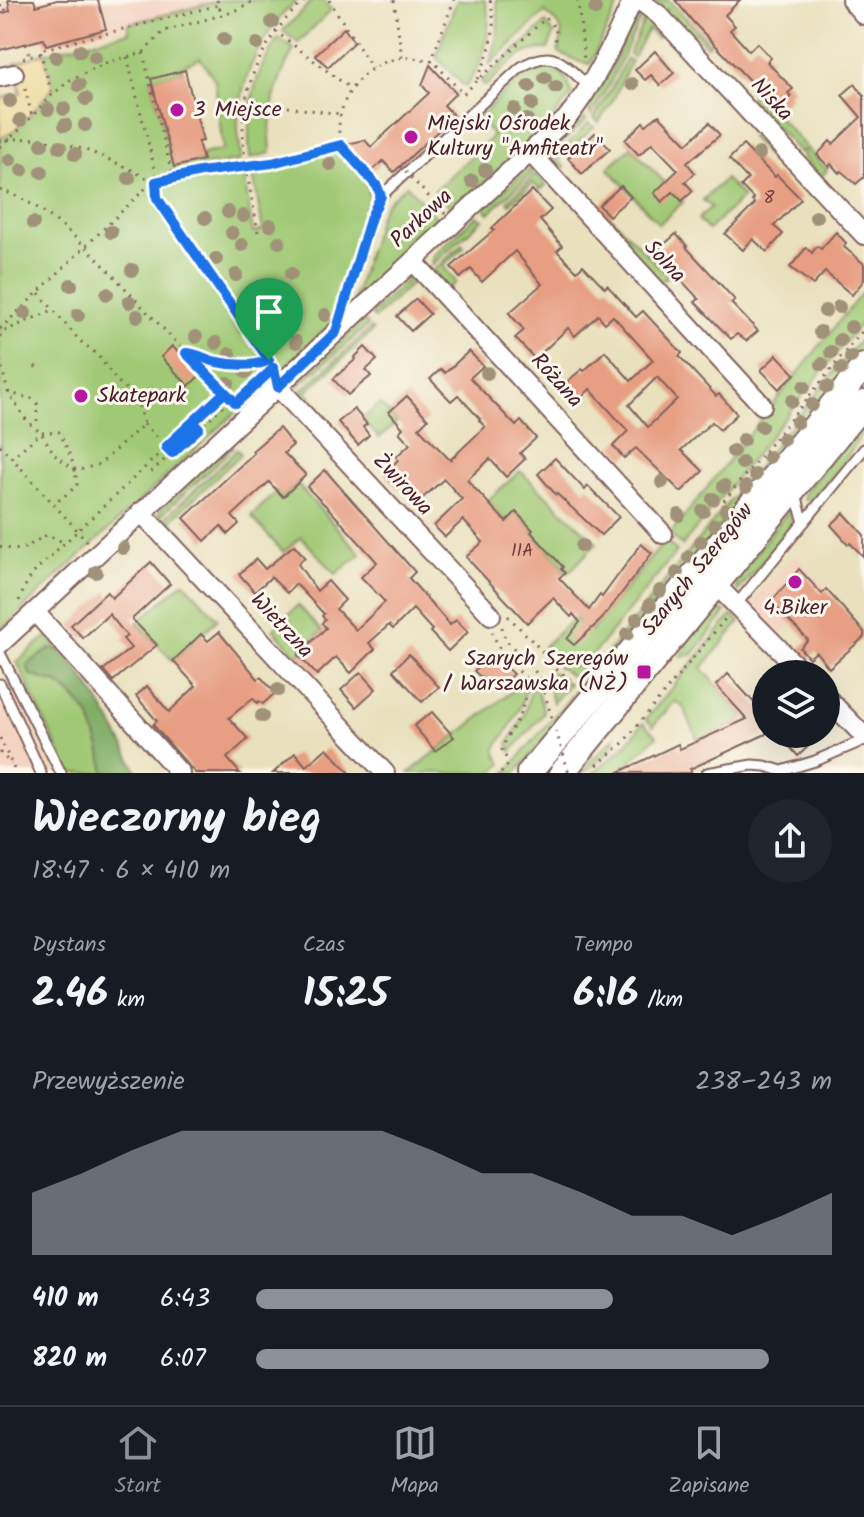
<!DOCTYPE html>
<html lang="pl">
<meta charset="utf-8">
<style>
body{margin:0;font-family:Kalam,sans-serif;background:#20242c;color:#f1f3f6;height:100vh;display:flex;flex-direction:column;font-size:30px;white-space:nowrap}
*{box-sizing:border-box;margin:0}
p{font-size:26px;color:#9ea1a6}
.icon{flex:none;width:44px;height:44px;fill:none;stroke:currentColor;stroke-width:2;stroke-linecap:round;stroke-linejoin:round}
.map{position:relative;height:773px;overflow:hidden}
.drawer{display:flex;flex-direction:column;background:#171b24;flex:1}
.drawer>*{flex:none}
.fabs{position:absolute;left:752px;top:660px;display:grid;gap:16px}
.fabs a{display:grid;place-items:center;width:88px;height:88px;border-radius:50%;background:#171b24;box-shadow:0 8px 32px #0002;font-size:40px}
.pin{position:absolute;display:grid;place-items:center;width:68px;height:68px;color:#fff;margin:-82px -34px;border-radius:50% 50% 50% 0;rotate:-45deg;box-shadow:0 0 8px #0007}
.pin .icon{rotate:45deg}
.round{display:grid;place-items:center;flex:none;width:84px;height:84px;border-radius:42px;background:#20242c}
.headline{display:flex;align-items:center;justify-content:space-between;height:136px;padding:0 32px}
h1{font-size:44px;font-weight:800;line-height:60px}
.metrics{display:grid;grid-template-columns:repeat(3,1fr);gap:12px;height:136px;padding:8px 32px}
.metrics div{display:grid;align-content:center}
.metrics b{font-size:40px;font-weight:800}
.metrics small{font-size:22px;font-weight:400}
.metrics p{font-size:22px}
.chart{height:224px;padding:16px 32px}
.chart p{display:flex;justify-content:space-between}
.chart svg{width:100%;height:144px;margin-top:8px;fill:#8c9099;opacity:.7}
ul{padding:0 32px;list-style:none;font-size:26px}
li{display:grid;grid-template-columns:128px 96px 1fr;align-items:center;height:60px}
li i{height:20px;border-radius:10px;background:#8c9099}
.dock{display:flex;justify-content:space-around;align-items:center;height:112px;border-top:2px solid #363941;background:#171b24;font-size:22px;color:#9ea1a6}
.dock a{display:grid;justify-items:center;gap:4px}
.dock .active{color:#8c9099}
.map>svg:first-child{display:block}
.built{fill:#f5d3c1}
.green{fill:#a0c975;stroke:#757450;stroke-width:2;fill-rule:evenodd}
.forest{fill:#80ad66;stroke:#656648;stroke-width:2}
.sand{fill:#eeda9e;stroke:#9c7c64;stroke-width:2}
.building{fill:#e79e83;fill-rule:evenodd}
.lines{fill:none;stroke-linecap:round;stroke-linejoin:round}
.service-casing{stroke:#82635e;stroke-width:13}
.minor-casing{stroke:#82635e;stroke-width:22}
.secondary-casing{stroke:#82635e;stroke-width:28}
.path{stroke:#82635e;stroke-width:3;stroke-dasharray:2 6;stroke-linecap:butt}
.service{stroke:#fff;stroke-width:9}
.minor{stroke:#fff;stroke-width:18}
.secondary{stroke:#fff;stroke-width:24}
.path-bridge{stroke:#82635e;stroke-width:3;stroke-dasharray:2 6;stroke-linecap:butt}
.tree{fill:#a09279}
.route-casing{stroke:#fff;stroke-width:16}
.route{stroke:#1a73e8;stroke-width:10}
.poi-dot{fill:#b5179e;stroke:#fbf7ec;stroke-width:3}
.labels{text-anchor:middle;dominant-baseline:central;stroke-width:6;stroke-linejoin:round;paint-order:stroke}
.number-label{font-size:18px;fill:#713f41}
.street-label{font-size:22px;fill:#4a1f2b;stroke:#fbf7ec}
.poi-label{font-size:22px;fill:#4a1f2b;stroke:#fbf7ec;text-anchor:start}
</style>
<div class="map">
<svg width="864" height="773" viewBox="0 0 864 773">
<rect width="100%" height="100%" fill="#fbf7ec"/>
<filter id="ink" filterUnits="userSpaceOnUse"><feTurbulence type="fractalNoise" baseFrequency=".0125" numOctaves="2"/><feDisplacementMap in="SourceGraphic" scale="16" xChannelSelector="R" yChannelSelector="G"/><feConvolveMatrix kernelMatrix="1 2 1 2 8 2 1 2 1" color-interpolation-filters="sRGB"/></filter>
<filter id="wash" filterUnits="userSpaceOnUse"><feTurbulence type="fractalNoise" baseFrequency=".006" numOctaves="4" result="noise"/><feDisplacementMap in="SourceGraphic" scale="32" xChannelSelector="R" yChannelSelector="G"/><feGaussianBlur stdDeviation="1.8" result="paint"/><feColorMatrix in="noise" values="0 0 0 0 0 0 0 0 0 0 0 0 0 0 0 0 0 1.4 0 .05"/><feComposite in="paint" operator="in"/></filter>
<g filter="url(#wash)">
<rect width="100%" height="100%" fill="#e9e1be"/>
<g class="built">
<path d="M0 0H211L209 4 46 45 43 39 14 47V49L0 53Z"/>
<path d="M795 555 826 589 778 638 748 607Z"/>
<path d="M12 684 55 773H0V690Z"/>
</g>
<g class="green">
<path d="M222 0H297C262 31 242 74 238 120 237 132 240 145 241 158L239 161 199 166 201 175 240 173 244 175 253 233 263 230 253 174 337 149C350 163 371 179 369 199L335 309 329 326 0 630V99L21 93 18 79 48 71 44 53 129 32 128 24ZM200 58 215 80 223 150 202 154 203 160 174 167 151 79 182 71V66Z"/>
<path d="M313 0H324L331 10 298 43 283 31Z"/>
<path d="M457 0H485C494 29 484 65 465 87L436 57Z"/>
<path d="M496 0H621L590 64 580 62 558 52C566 28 562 29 545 12L489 65C497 44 501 22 496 0Z"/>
<path d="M654 0H668L710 43 707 46 695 33 691 36 667 9 665 11Z"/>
<path d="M643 13 609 85 591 115 588 108 609 73 634 20 638 15Z"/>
<path d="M647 14 664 30 657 38 648 29 633 57 629 54Z"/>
<path d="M546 23 554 34 548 49C521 47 504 69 486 86L481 82Z"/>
<path d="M278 38 294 49C275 83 267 113 271 153L250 158C246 112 252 77 278 38Z"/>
<path d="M626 59 631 61 612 102 599 122 594 118 613 86Z"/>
<path d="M549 66C564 71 568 81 572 95L551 120 454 210 435 190 493 136 478 118C498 100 522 70 549 66Z"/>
<path d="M755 92 827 170 821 177 802 156 805 153 803 150 800 153 749 98Z"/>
<path d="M580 118H584L586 120 546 158V151Z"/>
<path d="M589 123 594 127 558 160 565 167 556 175 548 164Z"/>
<path d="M756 132 776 154 770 159 750 137Z"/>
<path d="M631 147 683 202 659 224 608 168Z"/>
<path d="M527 170 534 171 489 213 486 210V206Z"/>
<path d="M537 173 546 185 540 190 533 183 510 204 508 201Z"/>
<path d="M725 179 743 197 708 230 698 219 711 207 703 200Z"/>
<path d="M407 185 440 222 352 304 380 214 386 203Z"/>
<path d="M599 205 668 276 659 283C638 260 610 235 599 205Z"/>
<path d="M476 216 483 219 432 265 433 256Z"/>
<path d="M462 244 464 247 443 266 456 282 448 290 433 271Z"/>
<path d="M414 278 416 279 375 318 371 314 408 279Z"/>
<path d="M864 290V319L682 546 670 534Z"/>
<path d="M362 322H366L368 325 296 388 301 379Z"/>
<path d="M371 328 373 331 306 392 320 407 313 414 297 395Z"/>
<path d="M864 335V348L675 581 516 773H506L599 663Z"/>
<path d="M380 404 397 422 379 438 362 419Z"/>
<path d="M864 419C864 443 828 479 813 499L807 501 804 499 805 492Z"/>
<path d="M228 446 234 447 159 517 158 514 162 507Z"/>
<path d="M237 450 241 454 170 521 213 566 205 573 161 522Z"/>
<path d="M520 471 597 543 569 572 565 573 561 569 563 566 531 532 533 530 517 513 506 522 487 501Z"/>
<path d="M297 484 361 554 336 574 301 537 283 552 251 516 278 491 284 497Z"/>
<path d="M792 506 790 524 780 540 738 591 736 585 738 576Z"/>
<path d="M665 541 677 551 574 678 557 666 556 661 544 646 574 618 591 631Z"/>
<path d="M184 582 218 619 173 661 137 623Z"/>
<path d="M298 605 322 631 297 655 273 629Z"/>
<path d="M718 610 726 612 693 654 681 656C690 639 697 615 718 610Z"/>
<path d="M732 615 740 622 702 668 744 717 737 723 698 741 684 708 675 701 653 726 646 719Z"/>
<path d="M47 636 60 651 51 648 28 664 30 674 57 683 74 697 89 715 100 748 105 773H69L17 662Z"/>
<path d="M553 672 569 684 553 703 545 676Z"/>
<path d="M526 680C527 704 508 729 496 748V753L502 764 493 773H409Z"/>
<path d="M534 681 544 713 511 752 508 743 523 718Z"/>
<path d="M643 723 657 736 618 773H593L626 745Z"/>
<path d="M615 737 612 749 584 773H578Z"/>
</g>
<path class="forest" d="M51 648C81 657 123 745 138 773H105L100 748 89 715 74 697 57 683 30 675 27 665Z"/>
<path class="sand" d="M44 53 53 88C39 102 19 133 0 138V99L21 93 14 64Z"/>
<g id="blocks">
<g class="building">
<path d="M8 0H34L36 6 57 0H98L106 29 46 45 44 39 0 50V14L10 11Z"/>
<path d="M675 0H740L725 15 735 26 730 30 749 51 757 43 771 58 767 62 793 89 788 93 791 96 781 106 778 103 774 106 694 23Z"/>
<path d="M344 28 354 42 328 67 315 55Z"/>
<path d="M655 51 674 73 660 85 651 75 645 80 635 70Z"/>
<path d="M430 65 456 93 444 105 454 116 394 172 383 161 371 172 346 144 365 140 371 147 429 93 422 85Z"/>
<path d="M185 70 203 141 198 142 203 160 174 167 151 79Z"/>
<path d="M855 84 864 96V177L856 184 841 171 839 173 831 164 829 167 817 155 830 141 833 144 861 117 842 95Z"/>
<path d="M659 115 687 144 709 123 720 135 687 163 695 173 685 182 693 191 682 201 673 192 662 202 654 193 678 170 652 143 639 155 625 140 643 122 646 125Z"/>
<path d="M595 133 610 149 582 174 568 158Z"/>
<path d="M743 145 775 177 777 175 801 199 774 226 783 234 767 252 753 239 743 250 725 234 755 204 752 201 754 199 741 186 748 179 729 159Z"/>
<path d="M621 186 631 197 609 216 599 205Z"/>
<path d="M532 190 551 210 540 220 562 246 557 251 577 271 583 265 605 288 607 285 636 317 643 311 682 353 679 356 716 396 719 394 737 414 720 430 712 422 681 450 703 471 681 492 636 448 624 458 613 446 628 431 590 389 578 401 563 385 582 369 584 371 605 351 631 381 653 360 613 316 605 323 598 315 575 336 568 328 535 359 515 338 524 330 509 313 542 284 515 251 482 282 471 269 460 278 451 267 494 230 492 228ZM657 377 677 399 648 427 629 405Z"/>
<path d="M836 232 846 243 844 247 864 264V280L852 295 825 272 813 285 790 267 806 248 812 253 817 246 821 249Z"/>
<path d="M676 234 687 246 686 247 735 300 731 303 758 331 746 341 737 334 731 339 695 302 699 299 666 264 664 266 653 254Z"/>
<path d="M416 299 430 314 411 331 397 316Z"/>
<path d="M172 346 200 375 189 386 161 357Z"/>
<path d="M365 347 377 360 366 370 371 376 348 395 333 379 356 359 354 358Z"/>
<path d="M469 351 483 366 470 378 516 426 521 421 536 438 520 453 525 459 506 477 490 459 467 480 506 522 516 512 533 530 531 532 563 567 561 569 565 573 559 578 589 610 600 595 602 597 641 544 652 553 602 619 574 645 567 639 580 622 573 614 571 617 553 598 527 623 466 557 483 542 463 520 445 537 434 526 462 499 444 479 416 504 400 486 397 488 384 473 398 460 396 457 410 444 399 432 403 428 389 412 407 396 428 419 419 428 450 460 485 427 479 420 480 419 458 395 451 401 430 379 441 369 445 373Z"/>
<path d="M777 355 795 374 779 389 761 370Z"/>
<path d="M354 409 367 424 363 427 369 435 358 445 338 422Z"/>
<path d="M279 428 293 445 284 453 306 475 283 497 269 482 232 516 239 524 228 534 221 526 205 541 184 518 254 453 252 451Z"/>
<path d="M555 458 585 490 588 486 619 517 601 535 557 494 556 495 538 474Z"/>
<path d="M325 470 415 572 409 578 450 625 456 620 468 632 448 651 430 632 432 630 413 609 393 629 389 625 369 643 375 649 351 673 336 657 317 675 298 655 326 628 322 623 325 619 322 616 324 614 296 584 287 593 271 577 255 592 239 574 256 559 265 569 294 545 305 557 298 564 317 591 328 581 345 600 336 609 356 630 385 602 361 577 377 562 330 510 307 487Z"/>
<path d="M844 513 864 535V557L850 543 848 544 831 525Z"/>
<path d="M151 562 170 584 132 619 157 645 113 681 103 670 131 648 123 639 127 636 109 614 83 638 71 625 107 592 112 598Z"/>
<path d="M799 569 822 594 826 589 864 632V637L829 668 816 652 809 658 800 648 808 640 771 602Z"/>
<path d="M219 632 258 679 261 677 275 693 263 704 259 701 257 703 253 698 229 718 248 739 227 758 240 773H195L153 725 157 721 136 696 147 686 169 712 196 686 173 661 201 634 208 641Z"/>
<path d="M409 654 439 687 422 702 393 670Z"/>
<path d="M491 654 513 674 496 691 474 671Z"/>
<path d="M361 672 376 689 356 707 341 690Z"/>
<path d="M728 674 758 707 766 699V734L690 769 692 773H617L678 744 680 749 747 719 716 685Z"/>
<path d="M432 712 454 737 435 751 414 726Z"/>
<path d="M778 734H803L812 743 798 756Z"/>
<path d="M327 748 350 773H273L295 753 306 766Z"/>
</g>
</g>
</g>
<g filter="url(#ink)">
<use href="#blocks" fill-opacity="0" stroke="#82635e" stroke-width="2"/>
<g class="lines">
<g class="service-casing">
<g id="service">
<path d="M338 325 371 217 381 196 520 68C555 45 564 66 590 87"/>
<path d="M796 490 799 506 804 522"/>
<path d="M736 605 864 449"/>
<path d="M0 653 61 773"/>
<path d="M0 684 41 773"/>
<path d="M707 773 752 765 765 766 782 771 815 761 864 740"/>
</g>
</g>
<g class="minor-casing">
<g id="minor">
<path d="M639 0 659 15 864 235"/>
<path d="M851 0 864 15"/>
<path d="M0 77 14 74"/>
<path d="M530 152 762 405"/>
<path d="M413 261 663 534"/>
<path d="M278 387 491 615"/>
<path d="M141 512 385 773"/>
<path d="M716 585 804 674"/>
<path d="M35 612 180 773"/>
<path d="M0 644 567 118C596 82 614 41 633 0"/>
<path d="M826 697 864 736"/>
</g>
</g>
<g class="secondary-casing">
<g id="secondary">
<path d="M529 773 600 689 864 366"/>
<path d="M562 773 864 403"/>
</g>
</g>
<g class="path">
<path d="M217 0 222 15"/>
<path d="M329 0 372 68"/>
<path d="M394 0 402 58"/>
<path d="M578 0 584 60"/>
<path d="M0 6 4 5 6 12"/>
<path d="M275 31 351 89"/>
<path d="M26 44 29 56"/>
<path d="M143 53 173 178"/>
<path d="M41 54 40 50 219 5"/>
<path d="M127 57 157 178V198L274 367"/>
<path d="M23 58 41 54 52 95"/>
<path d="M431 61 454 0"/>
<path d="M477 79C490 54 498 28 490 0"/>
<path d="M25 89 32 116"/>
<path d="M272 105 341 114"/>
<path d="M0 141C56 130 107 158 155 182"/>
<path d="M0 147 18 131 52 95 70 80 108 62 143 53 164 31 229 13 247 5 254 0"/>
<path d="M375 183C365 174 346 157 341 146 338 140 339 133 339 127 340 95 364 65 396 59 408 56 421 59 433 61L463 94 546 18 556 29 555 46"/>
<path d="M0 190C57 207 110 273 150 315 178 344 207 373 236 402"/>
<path d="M258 232C253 200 243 164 243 132 242 82 267 33 305 0"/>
<path d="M0 329 149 185 200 172 272 163 341 145"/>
<path d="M0 337 2 332 53 310"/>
<path d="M188 352C198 355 208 360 218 362 232 365 257 368 269 360"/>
<path d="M0 360 8 392 27 421 41 433 55 455 76 471 100 464 144 424 137 399 116 380 97 354 80 341 38 292"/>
<path d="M35 366 38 369"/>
<path d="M8 392 23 397H30L37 403V426"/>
<path d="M144 424 172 453"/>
<path d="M0 445 87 541"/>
<path d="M11 458 41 433 59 432C68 450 76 465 77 486L54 504"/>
<path d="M151 472 226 403 231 408"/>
<path d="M724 501 864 329"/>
<path d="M0 546C25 555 26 545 47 535L63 542"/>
<path d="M19 601 27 582 37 569 225 392"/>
<path d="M508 616 542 651 546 660 575 684"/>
<path d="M492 632 494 635 497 645 530 684 519 717 506 739 502 750 504 755 510 762"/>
<path d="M0 738 14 769"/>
<path d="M0 752 11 764"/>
<path d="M597 765 623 743 726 618"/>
<path d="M501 773 511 761"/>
</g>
<use href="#service" class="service"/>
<use href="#minor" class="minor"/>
<use href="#secondary" class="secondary"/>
<g class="path-bridge">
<path d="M400 166 447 216"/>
<path d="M502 627 505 639 539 676 569 773"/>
</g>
</g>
<g class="tree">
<circle cx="595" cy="9" r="7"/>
<circle cx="272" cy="22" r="7"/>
<circle cx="224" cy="39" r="7"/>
<circle cx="257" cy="44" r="7"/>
<circle cx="80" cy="51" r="7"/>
<circle cx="56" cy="57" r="7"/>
<circle cx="95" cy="57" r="7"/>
<circle cx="545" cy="78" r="7"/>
<circle cx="632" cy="84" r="7"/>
<circle cx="79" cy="85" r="7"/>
<circle cx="529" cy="86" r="7"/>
<circle cx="556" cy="87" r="7"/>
<circle cx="86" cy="99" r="7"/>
<circle cx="10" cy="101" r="7"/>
<circle cx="532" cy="104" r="7"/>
<circle cx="48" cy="109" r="7"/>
<circle cx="64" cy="109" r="7"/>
<circle cx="514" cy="109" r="7"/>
<circle cx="20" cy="120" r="7"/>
<circle cx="527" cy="120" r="7"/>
<circle cx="65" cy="125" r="7"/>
<circle cx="85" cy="125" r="7"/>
<circle cx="42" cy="144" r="7"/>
<circle cx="60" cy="147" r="7"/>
<circle cx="75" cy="154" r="7"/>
<circle cx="759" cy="154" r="7"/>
<circle cx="10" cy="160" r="7"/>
<circle cx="330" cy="164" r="7"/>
<circle cx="22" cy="170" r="7"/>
<circle cx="485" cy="170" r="7"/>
<circle cx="42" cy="172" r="7"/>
<circle cx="129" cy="178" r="7"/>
<circle cx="472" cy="181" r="7"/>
<circle cx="228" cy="212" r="7"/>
<circle cx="243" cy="216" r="7"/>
<circle cx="816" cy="217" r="7"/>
<circle cx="205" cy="218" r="7"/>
<circle cx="33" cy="223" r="7"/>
<circle cx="270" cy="225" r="7"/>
<circle cx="111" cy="232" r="7"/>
<circle cx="232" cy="233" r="7"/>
<circle cx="279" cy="242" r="7"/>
<circle cx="242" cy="245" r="7"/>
<circle cx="216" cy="259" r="7"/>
<circle cx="132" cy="270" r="7"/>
<circle cx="291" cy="274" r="7"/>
<circle cx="236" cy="275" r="7"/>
<circle cx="71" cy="285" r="7"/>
<circle cx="107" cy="294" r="7"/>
<circle cx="129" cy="302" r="7"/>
<circle cx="839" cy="307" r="7"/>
<circle cx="266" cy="309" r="7"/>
<circle cx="825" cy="311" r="7"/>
<circle cx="25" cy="313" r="7"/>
<circle cx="78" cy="315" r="7"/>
<circle cx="325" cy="315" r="7"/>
<circle cx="137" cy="316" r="7"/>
<circle cx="282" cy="316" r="7"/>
<circle cx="851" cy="327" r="7"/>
<circle cx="820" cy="332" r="7"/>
<circle cx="196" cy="337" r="7"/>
<circle cx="840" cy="340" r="7"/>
<circle cx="296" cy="342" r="7"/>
<circle cx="216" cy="343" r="7"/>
<circle cx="831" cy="352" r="7"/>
<circle cx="230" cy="354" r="7"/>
<circle cx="851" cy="357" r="7"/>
<circle cx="822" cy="364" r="7"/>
<circle cx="841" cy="369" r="7"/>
<circle cx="246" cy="372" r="7"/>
<circle cx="487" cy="373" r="7"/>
<circle cx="228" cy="383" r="7"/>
<circle cx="804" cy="387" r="7"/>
<circle cx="827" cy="387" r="7"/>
<circle cx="792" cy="401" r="7"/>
<circle cx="812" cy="405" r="7"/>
<circle cx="797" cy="422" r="7"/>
<circle cx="761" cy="426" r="7"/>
<circle cx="783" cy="439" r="7"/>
<circle cx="743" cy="440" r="7"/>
<circle cx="733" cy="451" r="7"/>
<circle cx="769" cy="457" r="7"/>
<circle cx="742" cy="463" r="7"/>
<circle cx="755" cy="475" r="7"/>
<circle cx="662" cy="482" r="7"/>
<circle cx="724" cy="486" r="7"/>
<circle cx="746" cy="487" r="7"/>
<circle cx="713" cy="499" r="7"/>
<circle cx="726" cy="510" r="7"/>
<circle cx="703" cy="511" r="7"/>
<circle cx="679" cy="515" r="7"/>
<circle cx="715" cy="525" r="7"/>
<circle cx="701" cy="542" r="7"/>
<circle cx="582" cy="546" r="7"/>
<circle cx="123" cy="548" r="7"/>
<circle cx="689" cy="557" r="7"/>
<circle cx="96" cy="572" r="7"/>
<circle cx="677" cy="573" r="7"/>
<circle cx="660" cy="591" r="7"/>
<circle cx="650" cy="605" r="7"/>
<circle cx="637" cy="619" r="7"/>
<circle cx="627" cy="634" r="7"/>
<circle cx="579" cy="660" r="7"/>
<circle cx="278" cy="690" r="7"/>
<circle cx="262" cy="716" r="7"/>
</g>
</g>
<g class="lines" filter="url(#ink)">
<g class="route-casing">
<path id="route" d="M269 360 157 198 156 182 200 172 272 163 341 145 377 186 381 196 371 217 336 332 278 387 274 368 236 403 225 392 224 393 166 447 172 453 199 428 193 422 225 392 186 353C197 353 206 360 217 362 231 365 256 367 269 360"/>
</g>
<use href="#route" class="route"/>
</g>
<g class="poi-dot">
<circle cx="177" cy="110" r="8"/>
<circle cx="411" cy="137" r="8"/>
<circle cx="81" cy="396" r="8"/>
<circle cx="795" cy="582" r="8"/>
<rect x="636" y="664" width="16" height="16" rx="4"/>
</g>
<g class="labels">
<g class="number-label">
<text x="769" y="198">8</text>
<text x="522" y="551">11A</text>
</g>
<g class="street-label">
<text transform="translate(771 100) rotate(47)">Niska</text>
<text transform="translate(422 219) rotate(-43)">Parkowa</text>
<text transform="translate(664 262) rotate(47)">Solna</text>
<text transform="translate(556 381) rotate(48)">Różana</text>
<text transform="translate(402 485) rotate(47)">Żwirowa</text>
<text transform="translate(698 570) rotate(-51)">Szarych Szeregów</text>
<text transform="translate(281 626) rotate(47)">Wietrzna</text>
</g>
<g class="poi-label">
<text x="193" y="110">3 Miejsce</text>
<text x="427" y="124">Miejski Ośrodek<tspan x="427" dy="25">Kultury "Amfiteatr"</tspan></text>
<text x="97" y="396">Skatepark</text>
<text x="795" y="608" text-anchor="middle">4.Biker</text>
<text x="628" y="659" text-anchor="end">Szarych Szeregów<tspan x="628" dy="25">/ Warszawska (NŻ)</tspan></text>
</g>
</g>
</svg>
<div class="fabs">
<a><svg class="icon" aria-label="layers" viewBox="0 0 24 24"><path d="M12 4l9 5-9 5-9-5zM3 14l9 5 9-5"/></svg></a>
</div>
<div class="pin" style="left:269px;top:360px;background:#1e9e55"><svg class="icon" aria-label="arrive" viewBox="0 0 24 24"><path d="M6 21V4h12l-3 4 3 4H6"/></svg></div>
</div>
<section class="drawer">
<div class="headline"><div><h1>Wieczorny bieg</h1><p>18:47 · 6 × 410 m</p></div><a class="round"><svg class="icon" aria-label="share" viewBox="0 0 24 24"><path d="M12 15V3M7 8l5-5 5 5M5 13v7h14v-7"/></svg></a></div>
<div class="metrics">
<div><p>Dystans</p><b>2.46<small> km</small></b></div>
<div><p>Czas</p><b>15:25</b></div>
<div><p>Tempo</p><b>6:16<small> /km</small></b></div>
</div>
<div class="chart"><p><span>Przewyższenie</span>238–243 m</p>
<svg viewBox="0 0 160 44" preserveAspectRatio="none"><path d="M0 44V25L10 19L20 12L30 6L40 6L50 6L60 6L70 6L80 12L90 19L100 19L110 25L120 32L130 32L140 38L150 32L160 25V44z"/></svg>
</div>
<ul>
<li><b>410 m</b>6:43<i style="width:62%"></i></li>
<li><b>820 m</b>6:07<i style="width:89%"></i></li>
</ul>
</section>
<nav class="dock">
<a class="active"><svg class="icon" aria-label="home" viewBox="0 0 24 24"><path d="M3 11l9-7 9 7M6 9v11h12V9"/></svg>Start</a>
<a><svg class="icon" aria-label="map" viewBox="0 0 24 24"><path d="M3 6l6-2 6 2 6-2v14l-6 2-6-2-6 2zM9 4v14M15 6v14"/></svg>Mapa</a>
<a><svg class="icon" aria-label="saved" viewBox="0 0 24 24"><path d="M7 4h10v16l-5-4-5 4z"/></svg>Zapisane</a>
</nav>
